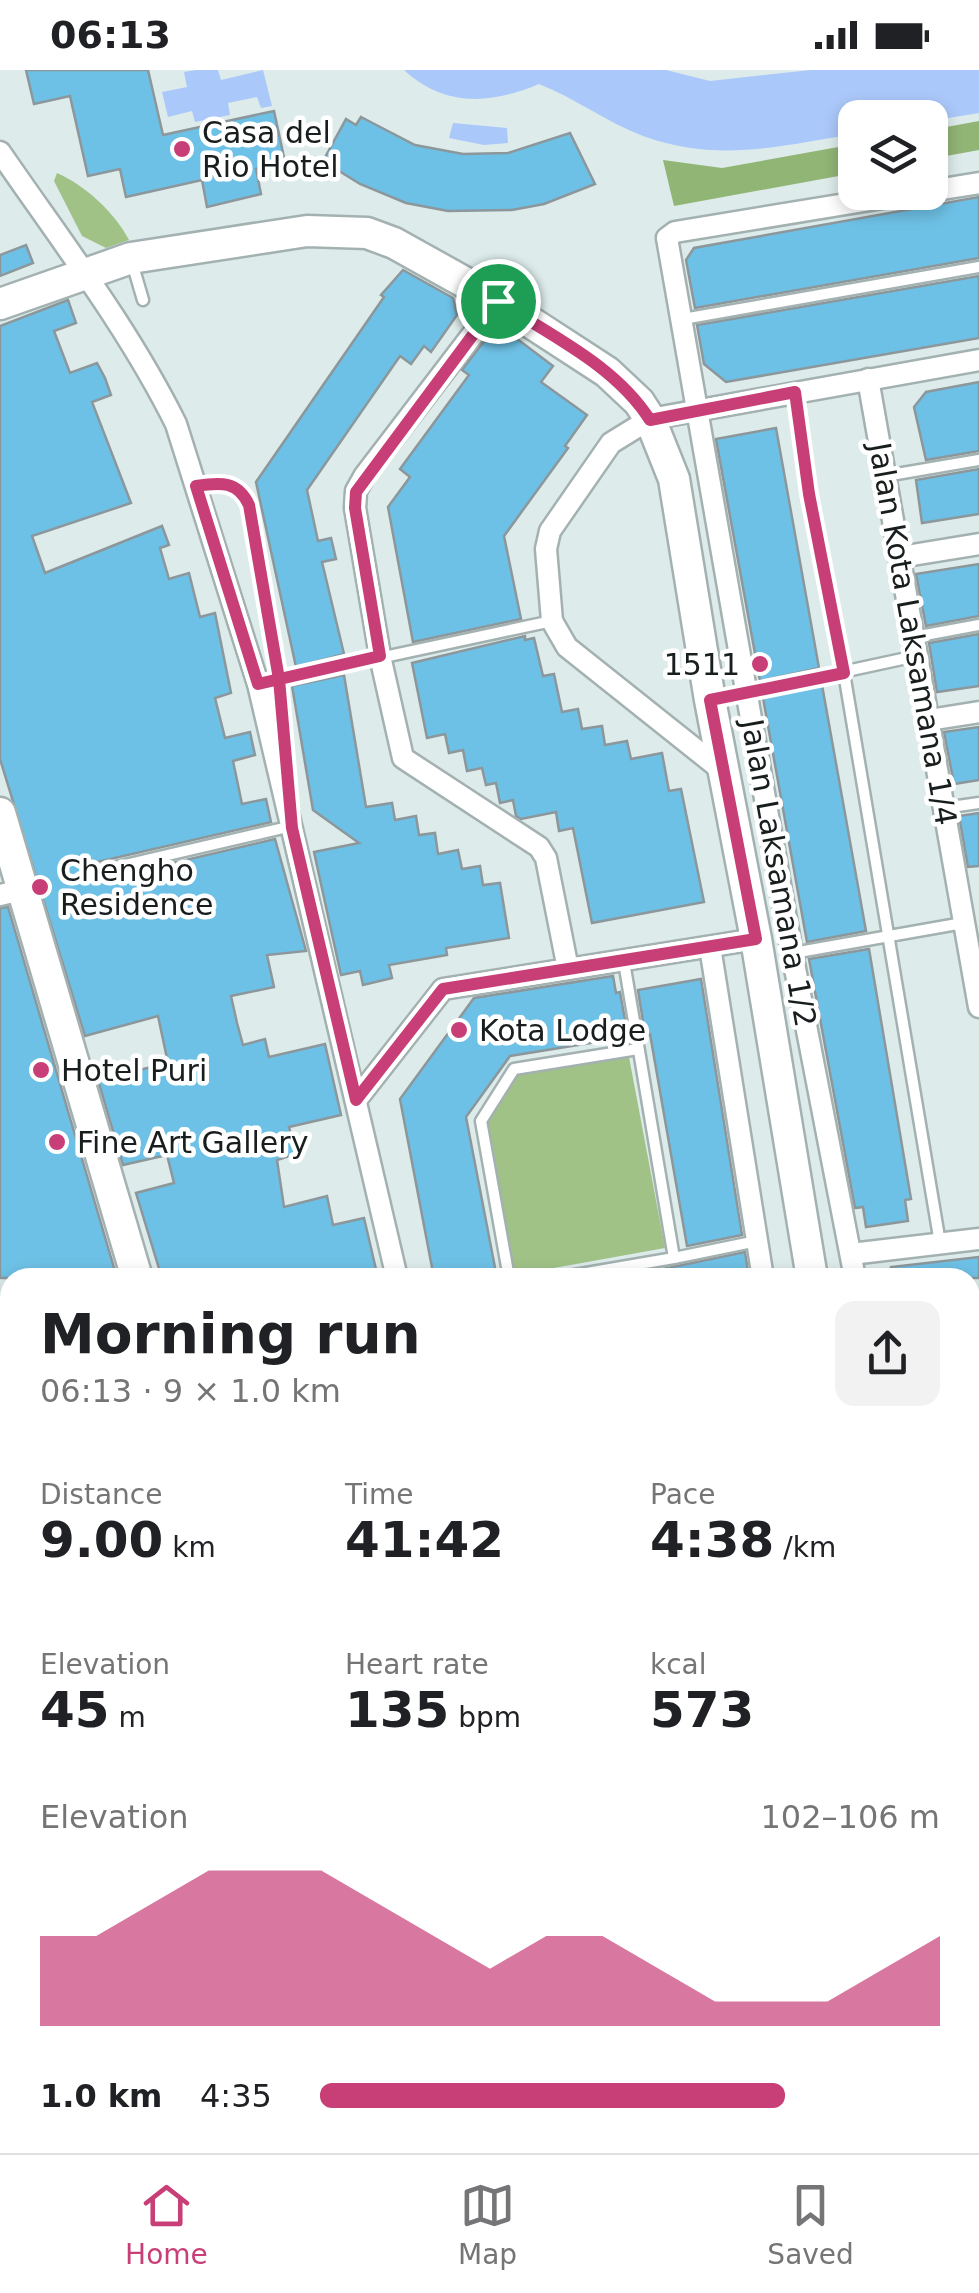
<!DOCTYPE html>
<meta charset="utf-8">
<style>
body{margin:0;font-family:"DejaVu Sans",sans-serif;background:#f2f2f2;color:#202124;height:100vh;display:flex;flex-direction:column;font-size:38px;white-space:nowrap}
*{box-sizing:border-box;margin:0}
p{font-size:32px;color:#757577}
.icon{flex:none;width:55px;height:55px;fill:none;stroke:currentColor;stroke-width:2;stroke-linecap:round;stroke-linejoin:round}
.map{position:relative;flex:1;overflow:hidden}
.drawer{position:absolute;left:0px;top:1198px;width:980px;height:888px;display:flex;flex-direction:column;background:#fff;border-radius:30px 30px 0 0;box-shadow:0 5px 15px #0003}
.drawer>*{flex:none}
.controls{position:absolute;left:838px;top:30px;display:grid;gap:20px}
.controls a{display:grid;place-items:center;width:110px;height:110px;border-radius:20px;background:#fff;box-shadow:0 5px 15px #0003;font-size:50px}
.pin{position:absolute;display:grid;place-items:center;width:85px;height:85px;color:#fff;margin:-42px;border:5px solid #fff;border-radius:50%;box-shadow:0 2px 10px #0007}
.round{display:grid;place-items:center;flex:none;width:105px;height:105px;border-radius:20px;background:#f2f2f2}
.overview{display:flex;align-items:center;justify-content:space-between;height:170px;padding:0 40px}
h1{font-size:55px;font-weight:600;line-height:75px}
.metrics{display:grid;grid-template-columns:repeat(3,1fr);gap:15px;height:170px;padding:10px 40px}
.metrics div{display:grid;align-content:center}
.metrics b{font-size:50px;font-weight:600}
.metrics small{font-size:28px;font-weight:400}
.metrics p{font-size:28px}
.chart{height:280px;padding:20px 40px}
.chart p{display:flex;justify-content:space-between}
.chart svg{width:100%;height:180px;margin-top:10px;fill:#c83f78;opacity:.7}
ul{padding:0 40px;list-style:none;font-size:32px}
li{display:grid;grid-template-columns:160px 120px 1fr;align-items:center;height:75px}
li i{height:25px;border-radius:12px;background:#c83f78}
.status{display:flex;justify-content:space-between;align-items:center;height:70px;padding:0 50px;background:#fff;direction:ltr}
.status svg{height:28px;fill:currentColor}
.tab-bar{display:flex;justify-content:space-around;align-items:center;height:140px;border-top:2px solid #e0e0e0;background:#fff;font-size:28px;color:#757577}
.tab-bar a{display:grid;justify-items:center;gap:5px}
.tab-bar .active{color:#c83f78}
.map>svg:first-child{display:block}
.green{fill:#a0c287}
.forest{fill:#91b575}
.water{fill:#abc8fa}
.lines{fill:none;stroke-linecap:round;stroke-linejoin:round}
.stream{stroke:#abc8fa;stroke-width:6}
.building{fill:#6ec1e6;stroke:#8c979c;stroke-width:2.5}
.lane-casing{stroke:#a4b1b1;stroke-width:15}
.street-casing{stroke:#a4b1b1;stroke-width:25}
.secondary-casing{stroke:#a4b1b1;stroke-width:35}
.lane{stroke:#fff;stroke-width:10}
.street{stroke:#fff;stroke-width:20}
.secondary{stroke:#fff;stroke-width:30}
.route-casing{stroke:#fff;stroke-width:20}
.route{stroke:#c83f78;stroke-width:12}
.poi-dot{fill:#c83f78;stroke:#fff;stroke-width:4}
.labels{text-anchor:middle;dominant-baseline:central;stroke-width:9;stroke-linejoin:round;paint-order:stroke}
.poi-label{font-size:30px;fill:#181d1d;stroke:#fff;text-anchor:start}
.street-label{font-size:30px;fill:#181d1d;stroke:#fff}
</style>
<div class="status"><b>06:13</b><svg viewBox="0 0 49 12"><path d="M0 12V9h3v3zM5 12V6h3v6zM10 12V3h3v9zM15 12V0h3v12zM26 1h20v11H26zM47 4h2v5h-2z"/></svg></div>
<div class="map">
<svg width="979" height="2083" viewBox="0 0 979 2083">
<rect width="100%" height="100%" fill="#ddebeb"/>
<g class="green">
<path d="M57 103C86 116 114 142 129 170L106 178 82 166 54 111Z"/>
<path d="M629 987 665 1178 515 1205 487 1054 518 1005Z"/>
</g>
<g class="forest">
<path d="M979 51V80L930 89V60Z"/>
<path d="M855 74V103L674 136 663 90 722 98Z"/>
<path d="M979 1254V1380H970V1255Z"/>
</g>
<g class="water">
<path d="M196 0H218L221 10 263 0 272 36 261 38 257 27 228 33 230 45 195 52 192 41 168 47 162 22 187 17 184 2Z"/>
<path d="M404 0H666L710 11 811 0H979V43L930 51V48H855V64C778 76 719 93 643 66 606 52 575 28 539 14 492 34 445 38 404 0Z"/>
<path d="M453 53 507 58 508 73 484 75 449 68Z"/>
</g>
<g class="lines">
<path class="stream" d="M970 1403H979"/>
</g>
<g class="building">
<path d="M26 0H148L163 65 274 41 285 92 256 99 261 124 207 137 202 110 126 127 120 99 88 106 70 26 34 34Z"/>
<path d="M361 47 415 75 463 84 508 83 570 63 595 114 544 134 512 140 448 141 406 133 360 114 323 91 346 49 356 55Z"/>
<path d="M979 127V188L695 238 686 190 694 178Z"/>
<path d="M26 175 33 193 0 206V185Z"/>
<path d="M403 200 453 228 457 245 431 282 424 276 411 294 400 286 307 420 318 471 331 468 336 489 322 492 344 584 296 597 256 412 384 227 381 225Z"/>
<path d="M979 206V268L726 312 704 294 697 255Z"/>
<path d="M68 230 76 253 54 261 70 303 97 293 105 308 111 325 92 332 131 433 32 466 45 503 162 456 169 475 160 478 169 509 189 503 200 547 215 543 231 623 215 628 225 668 250 662 255 685 233 691 242 734 266 729 271 752 97 792 91 804 101 810 275 769 306 881 267 885 274 917 231 926 237 953 243 975 265 969 269 987 325 974 341 1045 289 1057 296 1084 277 1090 284 1137 327 1126 333 1155 364 1148 378 1208H166L161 1205 136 1123 174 1113 167 1085 123 1095 98 1010 168 993 158 946 85 966 0 689V256Z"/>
<path d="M504 259 553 296 541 312 587 345 565 376 568 378 504 466 521 549 413 572 388 437 410 407 400 399 469 305 462 300 492 261Z"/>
<path d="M979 312V381L926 390 914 337 926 322Z"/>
<path d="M776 358 819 598 760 611 716 369Z"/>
<path d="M979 399V444L922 453 916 410Z"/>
<path d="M979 494V546L926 556 916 504Z"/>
<path d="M979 564V616L937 622 929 573Z"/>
<path d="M525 566V570L534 568 543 606 554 604 562 642 578 639 582 659 602 656 605 675 627 671 631 689 662 683 669 721 681 719 704 832 592 853 573 758 559 761 556 742 521 749 516 746 513 730 500 733 496 713 486 715 482 698 467 701 463 680 449 683 445 664 427 668 412 593Z"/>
<path d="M344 605 366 737 392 733 395 750 416 746 419 765 435 763 438 784 458 780 462 799 480 796 483 815 500 813 509 868 446 878 447 885 389 895 392 908 363 915 360 901 341 905 314 782 359 773 313 740 292 616Z"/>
<path d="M822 615 866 861 807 872 763 628Z"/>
<path d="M979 657V710L954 714 944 662Z"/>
<path d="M979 743V796L968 797 959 746Z"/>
<path d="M8 837 117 1208H0V838Z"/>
<path d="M869 879 911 1129 905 1130 908 1151 866 1157 863 1137 855 1138 809 889Z"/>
<path d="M613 906 616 923 620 922 628 967 510 986 466 1047 497 1208H434L400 1029 474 928Z"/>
<path d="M701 909 742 1165 687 1176 650 964H645L638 920Z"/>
<path d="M745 1182 749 1208H658V1200Z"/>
<path d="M979 1187V1208H891V1197Z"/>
</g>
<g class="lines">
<g class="lane-casing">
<g id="lane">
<path d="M131 189 143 230"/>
<path d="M683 249 979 197"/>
<path d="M795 323 809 425 844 603 940 1173"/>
<path d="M885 406 979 390"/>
<path d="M196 416C221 412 238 411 249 435L279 609 287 704"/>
<path d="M914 567 979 555"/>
<path d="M258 614 552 551"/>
<path d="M713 630 916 586"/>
<path d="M944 738 979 733"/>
<path d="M99 801 292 756"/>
<path d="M793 883 963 853"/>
<path d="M674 1188 757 1171"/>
<path d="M509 1208 481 1051 514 999 638 979"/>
<path d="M557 1208 674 1188 624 892"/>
<path d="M970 1244 979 1243"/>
<path d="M0 1444 10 1440"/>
<path d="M970 1534 979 1533"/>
</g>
</g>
<g class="street-casing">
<g id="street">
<path d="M0 82C61 171 128 257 176 354L258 614 397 1208"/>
<path d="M930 121 979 113"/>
<path d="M498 231 365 405 356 421 355 438 380 586 403 688 539 777 546 788 568 899"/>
<path d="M868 309 979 937"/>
<path d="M900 487 979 474"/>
<path d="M929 650 979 642"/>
<path d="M724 702 567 577 552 551 546 479 550 461 611 373 650 349 979 290"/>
<path d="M0 825 22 820"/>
<path d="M710 877 763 1208"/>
<path d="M356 1030 443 919 756 869"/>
<path d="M851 1184 979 1169"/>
<path d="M855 1208 792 883 667 168 675 162 919 122"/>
<path d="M970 1444 979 1443"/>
<path d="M970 1615H979"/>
<path d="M970 1782 979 1829"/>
<path d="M565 2075 567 2083"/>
<path d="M766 2075 767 2083"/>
<path d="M932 2075 934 2083"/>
</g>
</g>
<g class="secondary-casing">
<g id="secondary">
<path d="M0 234 131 188 307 161 367 163 394 173 498 231 607 302 639 332 650 349 674 409 710 630 756 869 812 1208"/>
<path d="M0 743 137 1208"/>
<path d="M0 1530 10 1526"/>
<path d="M970 2040 978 2083"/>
<path d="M362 2075 364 2083"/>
</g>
</g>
<use href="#lane" class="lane"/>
<use href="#street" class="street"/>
<use href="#secondary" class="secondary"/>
</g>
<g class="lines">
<g class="route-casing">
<path id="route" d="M498 231 356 422 355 438 380 586 258 614 196 416C221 412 238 411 249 435L279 609 292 758 356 1030 443 919 756 869 710 630 844 603 809 424 795 322 650 350C615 295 551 266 498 231"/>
</g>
<use href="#route" class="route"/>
</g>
<g class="poi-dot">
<circle cx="182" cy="79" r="10"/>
<circle cx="760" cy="594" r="10"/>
<circle cx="40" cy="817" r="10"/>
<circle cx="459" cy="960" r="10"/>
<circle cx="41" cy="1000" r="10"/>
<circle cx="57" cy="1072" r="10"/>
</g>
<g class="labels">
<g class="poi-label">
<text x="202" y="62">Casa del<tspan x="202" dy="34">Rio Hotel</tspan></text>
<text x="740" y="594" text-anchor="end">1511</text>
<text x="60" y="800">Chengho<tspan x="60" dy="34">Residence</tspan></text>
<text x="479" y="960">Kota Lodge</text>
<text x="61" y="1000">Hotel Puri</text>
<text x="77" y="1072">Fine Art Gallery</text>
</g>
<g class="street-label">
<text transform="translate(913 564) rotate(80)">Jalan Kota Laksamana 1/4</text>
<text transform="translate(779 803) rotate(80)">Jalan Laksamana 1/2</text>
</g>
</g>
</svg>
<div class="controls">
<a><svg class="icon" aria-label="layers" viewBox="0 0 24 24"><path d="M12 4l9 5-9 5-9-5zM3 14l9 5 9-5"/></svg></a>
</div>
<div class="pin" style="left:498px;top:231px;background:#1e9e55"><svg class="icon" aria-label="arrive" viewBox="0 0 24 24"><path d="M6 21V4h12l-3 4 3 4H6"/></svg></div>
<section class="drawer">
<div class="overview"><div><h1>Morning run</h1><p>06:13 · 9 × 1.0 km</p></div><a class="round"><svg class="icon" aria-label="share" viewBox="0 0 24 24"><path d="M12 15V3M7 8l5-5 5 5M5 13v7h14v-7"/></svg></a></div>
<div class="metrics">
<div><p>Distance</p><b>9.00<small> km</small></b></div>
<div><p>Time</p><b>41:42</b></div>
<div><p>Pace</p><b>4:38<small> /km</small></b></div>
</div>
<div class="metrics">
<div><p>Elevation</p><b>45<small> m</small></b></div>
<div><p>Heart rate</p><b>135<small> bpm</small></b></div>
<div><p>kcal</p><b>573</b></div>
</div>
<div class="chart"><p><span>Elevation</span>102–106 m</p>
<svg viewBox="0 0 160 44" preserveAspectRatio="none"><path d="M0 44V22L10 22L20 14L30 6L40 6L50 6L60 14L70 22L80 30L90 22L100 22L110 30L120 38L130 38L140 38L150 30L160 22V44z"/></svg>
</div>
<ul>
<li><b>1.0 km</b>4:35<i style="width:75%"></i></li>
</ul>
</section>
</div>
<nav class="tab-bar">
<a class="active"><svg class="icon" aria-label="home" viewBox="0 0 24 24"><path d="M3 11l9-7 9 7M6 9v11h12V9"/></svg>Home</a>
<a><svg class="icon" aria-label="map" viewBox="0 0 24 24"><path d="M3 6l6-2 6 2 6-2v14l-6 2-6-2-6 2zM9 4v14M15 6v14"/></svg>Map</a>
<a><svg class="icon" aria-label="saved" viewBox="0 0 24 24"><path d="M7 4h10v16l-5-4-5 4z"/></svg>Saved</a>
</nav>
